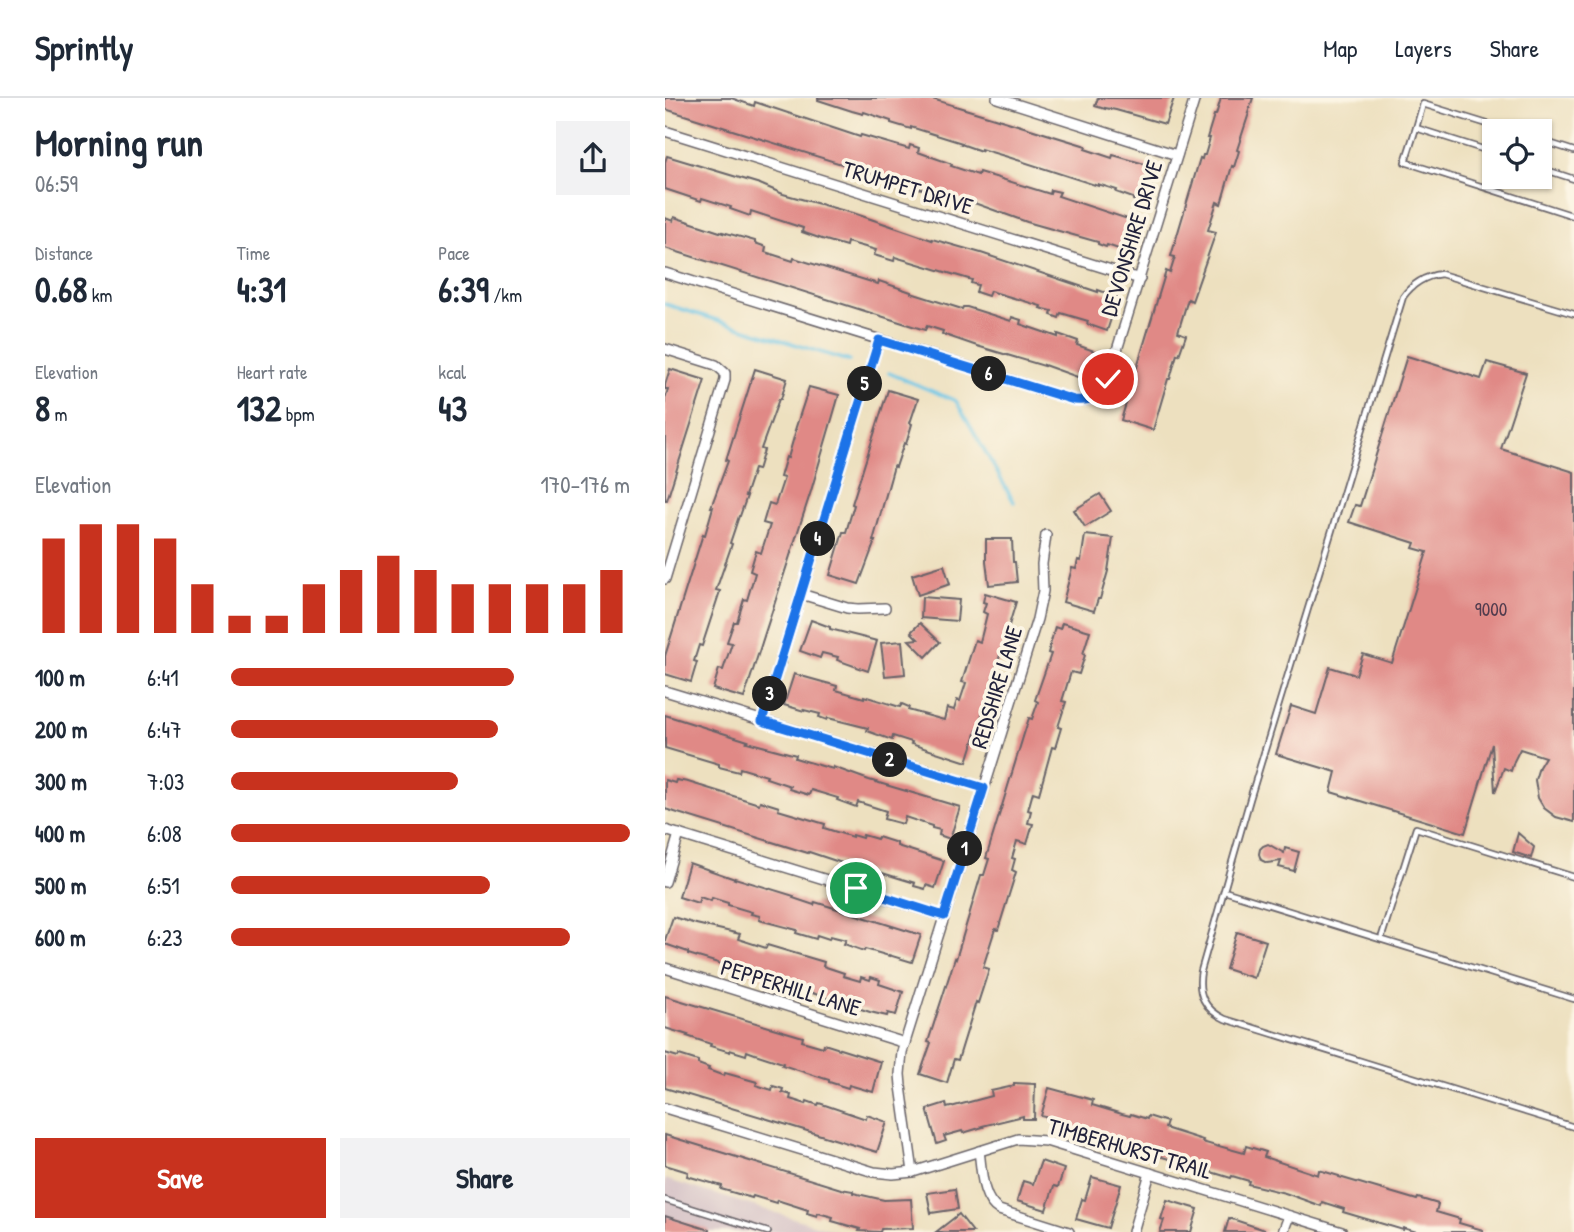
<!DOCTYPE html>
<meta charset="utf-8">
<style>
body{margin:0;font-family:"Patrick Hand",sans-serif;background:#f2f2f3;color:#1f2937;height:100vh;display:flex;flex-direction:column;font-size:26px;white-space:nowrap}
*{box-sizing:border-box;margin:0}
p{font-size:23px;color:#747a83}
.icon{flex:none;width:38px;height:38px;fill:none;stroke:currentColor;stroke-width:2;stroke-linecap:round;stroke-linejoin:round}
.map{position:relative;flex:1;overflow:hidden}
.drawer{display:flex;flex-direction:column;background:#fff;width:665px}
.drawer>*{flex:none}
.fabs{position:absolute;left:817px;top:21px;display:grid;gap:14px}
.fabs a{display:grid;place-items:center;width:70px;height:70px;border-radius:0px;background:#fff;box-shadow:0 2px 5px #0004;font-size:35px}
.pin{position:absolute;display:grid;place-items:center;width:60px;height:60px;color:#fff;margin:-30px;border:4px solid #fff;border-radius:50%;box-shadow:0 2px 7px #0007}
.km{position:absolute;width:35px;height:35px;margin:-18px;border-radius:50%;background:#222;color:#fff;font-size:19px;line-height:35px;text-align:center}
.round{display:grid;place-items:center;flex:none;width:74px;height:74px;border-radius:0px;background:#f2f2f3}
.headline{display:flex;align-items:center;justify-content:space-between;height:119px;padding:0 35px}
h1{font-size:38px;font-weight:700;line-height:52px}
.stats{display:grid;grid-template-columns:repeat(3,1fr);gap:10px;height:119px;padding:7px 35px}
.stats div{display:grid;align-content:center}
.stats b{font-size:35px;font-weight:700}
.stats small{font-size:19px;font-weight:400}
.stats p{font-size:19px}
.chart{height:196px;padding:14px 35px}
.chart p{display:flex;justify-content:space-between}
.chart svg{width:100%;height:126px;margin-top:7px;stroke:#c8321e;stroke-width:6}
.action{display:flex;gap:14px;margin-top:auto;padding:14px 35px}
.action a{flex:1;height:80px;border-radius:0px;background:#c8321e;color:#fff;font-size:28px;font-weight:700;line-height:80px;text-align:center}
.action a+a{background:#f2f2f3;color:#1f2937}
ul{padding:0 35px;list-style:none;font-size:23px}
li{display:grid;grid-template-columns:112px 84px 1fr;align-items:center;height:52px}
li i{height:18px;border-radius:9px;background:#c8321e}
header{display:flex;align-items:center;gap:42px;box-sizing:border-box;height:98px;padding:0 35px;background:#fff;border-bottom:2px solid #e0e1e3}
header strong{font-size:33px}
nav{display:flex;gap:38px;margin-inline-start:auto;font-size:24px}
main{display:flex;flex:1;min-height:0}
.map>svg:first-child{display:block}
.industrial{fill:#d2bec4}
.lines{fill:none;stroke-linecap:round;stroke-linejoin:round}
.stream{stroke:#68c4e6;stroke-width:3.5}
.building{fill:#e08986}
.service-casing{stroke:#696469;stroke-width:8}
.minor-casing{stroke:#696469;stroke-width:12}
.service{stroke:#fff;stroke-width:4.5}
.minor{stroke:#fff;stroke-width:9}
.route-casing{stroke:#fff;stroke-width:14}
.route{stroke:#1a73e8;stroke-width:9}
.labels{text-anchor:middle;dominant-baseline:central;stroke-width:7;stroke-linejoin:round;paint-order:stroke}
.number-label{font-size:19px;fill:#523c4e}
.street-label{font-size:23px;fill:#22223b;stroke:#fcf5e5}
</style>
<header>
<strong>Sprintly</strong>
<nav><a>Map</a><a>Layers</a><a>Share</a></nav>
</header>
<main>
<section class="drawer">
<div class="headline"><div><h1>Morning run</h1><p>06:59</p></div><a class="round"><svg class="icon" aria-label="share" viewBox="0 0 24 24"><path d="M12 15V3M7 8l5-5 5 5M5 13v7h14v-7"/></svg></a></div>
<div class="stats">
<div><p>Distance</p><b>0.68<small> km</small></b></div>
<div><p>Time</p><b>4:31</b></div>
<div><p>Pace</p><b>6:39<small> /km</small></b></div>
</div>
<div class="stats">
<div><p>Elevation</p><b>8<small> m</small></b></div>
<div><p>Heart rate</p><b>132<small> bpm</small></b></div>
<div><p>kcal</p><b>43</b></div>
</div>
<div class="chart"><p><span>Elevation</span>170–176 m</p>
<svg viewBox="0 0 160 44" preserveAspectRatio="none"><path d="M5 44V11M15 44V6M25 44V6M35 44V11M45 44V27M55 44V38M65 44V38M75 44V27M85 44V22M95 44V17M105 44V22M115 44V27M125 44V27M135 44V27M145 44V27M155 44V22"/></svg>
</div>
<ul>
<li><b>100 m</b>6:41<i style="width:71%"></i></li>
<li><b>200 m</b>6:47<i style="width:67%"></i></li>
<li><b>300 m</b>7:03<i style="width:57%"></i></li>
<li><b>400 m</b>6:08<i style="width:100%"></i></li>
<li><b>500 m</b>6:51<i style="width:65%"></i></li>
<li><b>600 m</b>6:23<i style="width:85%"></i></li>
</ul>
<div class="action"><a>Save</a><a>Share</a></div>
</section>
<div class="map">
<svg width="909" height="1134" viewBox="0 0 909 1134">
<rect width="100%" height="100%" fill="#fcf5e5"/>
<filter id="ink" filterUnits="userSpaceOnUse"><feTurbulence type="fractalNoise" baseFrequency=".0143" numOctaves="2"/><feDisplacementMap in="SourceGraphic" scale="14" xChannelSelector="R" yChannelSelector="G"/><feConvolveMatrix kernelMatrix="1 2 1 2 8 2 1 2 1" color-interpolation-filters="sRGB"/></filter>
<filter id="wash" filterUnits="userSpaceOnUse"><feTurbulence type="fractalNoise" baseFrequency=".00686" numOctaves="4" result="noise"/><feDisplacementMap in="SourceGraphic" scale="28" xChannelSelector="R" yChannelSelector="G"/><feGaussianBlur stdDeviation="1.57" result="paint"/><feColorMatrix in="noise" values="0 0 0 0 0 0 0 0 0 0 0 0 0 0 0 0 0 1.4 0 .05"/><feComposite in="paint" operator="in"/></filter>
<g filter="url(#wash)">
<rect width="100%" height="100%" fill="#ede0bf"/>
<path class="industrial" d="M0 1081 174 1134H0Z"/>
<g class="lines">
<g class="stream">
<path d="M0 206 184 263"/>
<path d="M224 275 291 303 349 404"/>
</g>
</g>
<g id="blocks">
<g class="building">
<path d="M0 0H66L89 8 90 4 195 39 196 37 244 51 245 47 254 50 253 54 287 66 286 68 313 77 314 74 385 96 386 92 395 94 393 98 469 123 467 127 474 129 465 155 442 147 441 149 433 146V144L362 124 301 102 300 104 276 97 0 11Z"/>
<path d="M153 0H264L421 48 420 51 447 60 448 57 483 67 482 69 485 70 484 74 490 75 481 106 468 102V100L451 94 452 92 433 86V88L343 59 316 51V53L296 46 297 45 246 29V31L226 25V23L199 14 198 16 187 13 153 2Z"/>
<path d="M433 0H509L500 26 451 12 440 10V11L430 8Z"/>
<path d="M556 0H588L583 15H584L572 52 574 53 569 69 567 68 556 106 552 104 543 132 551 134 527 203 523 201 513 234 521 237 514 257 512 256 505 281H503L488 332 456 322 501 173 505 175 510 159 506 158 535 60 537 61 538 57H540L545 40H542L549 17H551Z"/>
<path d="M2 58 95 86 118 96 191 116 267 142V141L316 155 433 194V192L453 199 442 233 422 226 423 223 396 215 394 220 386 217 387 213 375 210 376 208 325 193 323 198 311 194 313 187 306 185 307 182 230 159 229 163 209 157 211 152 182 144 181 148 157 141 137 134 138 130 86 113 85 118 65 111 66 109 37 100 36 103 0 91V64Z"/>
<path d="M9 119 58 135V134L90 143V145L101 149 100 154 128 163 129 160 213 186 214 183 246 194V195L297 211 298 209H302L346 223 347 219 356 222 355 226 393 239V236L413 243 412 247 435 255 428 276 421 273 418 281 379 267V268L312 248 277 236 278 233 262 228 260 232 0 150V120L8 123Z"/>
<path d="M742 258 816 281 822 264 861 275 836 351 909 374V724L891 719 879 710 873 700 870 682 874 669 880 659 855 651 849 663 846 673 839 670 830 694 827 646 800 735 666 694 671 674 611 656 626 608 651 616 665 569 691 577 698 556 727 565 762 454 748 450 750 445 684 424 690 407 695 408Z"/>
<path d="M5 271 40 282 2 402H0V301L3 291H0V287Z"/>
<path d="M90 271 122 281 116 301H114L96 351 99 352 93 372 89 371 80 398H82L75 418H74L65 445 67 446 51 492 55 493 37 548 34 547 29 563 32 564 26 584 0 576V558L38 436 40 437 48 409H46L63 363 61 362Z"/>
<path d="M144 289 174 297 146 393 79 600 48 591 54 571 58 572 67 545 62 544 69 524H72L79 501 82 502 90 475 85 473 91 453 96 455 105 427 98 425 104 405 110 407 119 380 115 379 121 359 123 360 131 332H130Z"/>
<path d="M223 292 253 301 245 325 247 326 241 346 239 345 231 369 229 368 208 443H210L194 486 165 477 178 434H181L189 407 187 406Z"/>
<path d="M435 396 446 413 420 429 409 412Z"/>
<path d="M420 437 448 440 443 473 435 501H433L429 513 398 504 407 470 411 471 413 462 416 463Z"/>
<path d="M321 441H347L348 464H350L352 484 324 487 321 463Z"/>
<path d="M279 467 285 486 253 497 247 477Z"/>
<path d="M320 495 351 504 316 620H317L314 632H312L302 664 246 646 247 644 228 638 227 642 202 633 203 630 163 620 162 622 154 619 155 616 139 612V613L119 607 129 576 172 588 171 592 199 600V598L235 609 237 606 244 609 243 612 279 622 282 610 289 612 292 602 295 603 301 585 297 584 310 542 315 544 322 516 318 514 321 505 318 504Z"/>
<path d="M257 499 294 502 292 523 256 520Z"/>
<path d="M146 522 165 529V531L212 543 203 573 172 562 173 559 157 555 155 560 135 553Z"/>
<path d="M255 525 275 544 261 559 244 542 253 541 246 534Z"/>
<path d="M397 525 425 533 418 556 420 557 414 576 406 574 397 603 401 604 393 629 396 630 390 650 387 649 374 696 368 694 363 712 366 713 363 725 368 726 362 746 352 743 347 760 350 761 347 772 351 774 333 832 330 831 318 869 324 871 313 905 311 904 293 962 289 961 282 985 255 976 266 945 263 944 290 860 291 861 316 777H319L324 761 321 760 358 639 364 620 367 621 373 604 370 602 386 556 383 555 390 529 395 531Z"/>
<path d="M237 543 240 576 220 578 216 545Z"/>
<path d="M0 617 83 643 82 644 131 657 130 660 157 668 168 671V669L204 682 295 709 285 741 274 737 275 732 267 730V728L240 719 238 726 219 721 221 713 193 704 191 709 172 702 173 700 146 692 144 697 124 691 125 688 101 680 102 678 75 670 74 674 54 669V666L0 650Z"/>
<path d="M0 682 10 685 11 682 23 684 94 706 95 703 114 709 113 712 160 726 159 730 187 739V737L197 740 198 737 212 741 213 739 232 745V748L279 763 270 790 261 787 260 791 249 788 250 785 214 774 213 777 144 754 143 755 0 711Z"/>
<path d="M853 735 869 749 866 760 848 754Z"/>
<path d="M603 746 619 755 620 750 634 754 629 773 614 769 616 763 602 765 596 762 594 756 595 751 598 748Z"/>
<path d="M24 765 70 781V780L129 798 128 800 149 807 150 804 256 837 247 864 224 857V858L200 851 199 853 179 846 181 842 165 838 164 841 152 837 151 841 131 835 132 832 94 822 95 818 86 816 87 814 63 807V805L47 800 46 803 35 799 33 805 14 799Z"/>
<path d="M8 819 31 826 75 836 73 841 101 850 102 847 159 864 158 868 179 875 178 878 195 883 196 879 205 882 206 879 215 882 214 886 238 894 231 917 223 915 222 918 205 914 135 891V892L125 889 102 881 103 880 23 856V854L0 846V842Z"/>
<path d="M572 834 601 843 589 880 561 871Z"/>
<path d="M0 898 138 939 137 943 158 949 159 946 216 964 208 994 184 987 183 990 164 984V982L117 967 118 965 90 956 82 953 81 957 65 952V954L45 948 46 946 22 938 23 937 0 930Z"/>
<path d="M0 955 13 959 14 957 33 963V966L44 970 43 972 59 978 60 975 92 984 91 987 107 992 108 988 118 991 117 994 126 997 125 1001 141 1006 142 1003 153 1007 154 1005 201 1021 202 1017 222 1024 212 1054 0 990Z"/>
<path d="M349 985 370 986 369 1021H358V1018L317 1028 318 1029 298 1035 297 1033 279 1038 281 1043 272 1046 262 1011 281 1005 282 1010 327 998 326 993 349 988Z"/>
<path d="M384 990 428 1002 427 1007 457 1016 465 1018 466 1016 482 1021 483 1018 502 1024 500 1030 538 1042 537 1044 554 1049V1048L579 1055 581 1048 601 1054 599 1059 653 1077 654 1072 674 1078V1079L752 1102 753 1100 773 1106 771 1114 795 1121 794 1125 818 1132V1134H752L738 1130V1132L678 1114 679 1111 657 1104 656 1108 620 1095 583 1086 584 1083 567 1078 566 1080 481 1054 482 1053 399 1030V1028L387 1024 388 1021 376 1018Z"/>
<path d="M0 1037 176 1091 188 1093V1095L219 1102 246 1101 248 1130 216 1131 215 1134 194 1133 195 1131 167 1123 168 1119 153 1115 152 1118 142 1115 143 1112 112 1102 111 1105 88 1098 87 1100 56 1091 57 1088 22 1078 23 1074 0 1067Z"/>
<path d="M376 1063 399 1071 393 1089 389 1088 381 1112 352 1103 358 1083 368 1086Z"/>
<path d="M427 1079 456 1087 443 1130 411 1121 417 1101 420 1102Z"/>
<path d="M290 1091 293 1111 266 1115 262 1095Z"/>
<path d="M502 1102 533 1111 526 1134H495L499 1122 496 1121Z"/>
<path d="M294 1116 308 1134H271L289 1120Z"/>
<path d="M0 1118 44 1132V1134H0Z"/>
<path d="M564 1120 600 1132V1134H560Z"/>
</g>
</g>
</g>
<g filter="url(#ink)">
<use href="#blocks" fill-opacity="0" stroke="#696469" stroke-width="2"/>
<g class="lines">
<g class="service-casing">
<g id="service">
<path d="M751 30 758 6 845 33"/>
<path d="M875 42 909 53"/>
<path d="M830 55 751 30 740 64 909 118"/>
<path d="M875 70 909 81"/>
<path d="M909 216 776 176C760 178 748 185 738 199L585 701 536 873C532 896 539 911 560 921L909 1029"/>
<path d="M559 793 909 901"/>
<path d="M716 841 751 730 909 779"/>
<path d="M0 1102 103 1134"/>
</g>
</g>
<g class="minor-casing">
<g id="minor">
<path d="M332 0 512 57"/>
<path d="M0 33 475 181"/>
<path d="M0 175 409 302C429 303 436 300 443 281L530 0"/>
<path d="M0 251 51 267 60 275V282L0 481"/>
<path d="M136 496 182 510 193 511 220 510"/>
<path d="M0 593 319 690"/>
<path d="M97 623 214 242"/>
<path d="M0 732 279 818"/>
<path d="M0 784 14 736"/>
<path d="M0 870 240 945"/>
<path d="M0 1010 209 1074 228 1076 248 1074 353 1041 381 1043 677 1134"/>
<path d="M314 1053C317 1072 316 1101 334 1112L404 1134"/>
<path d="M248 1074 236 988 235 976 237 954 372 521 378 493 377 466 381 437"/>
<path d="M468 1134 485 1075"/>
<path d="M618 1134 624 1118"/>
</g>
</g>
<use href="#service" class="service"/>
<use href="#minor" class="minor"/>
</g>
</g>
<g class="lines" filter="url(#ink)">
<g class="route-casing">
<path id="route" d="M191 790 279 818 319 690 97 623 214 242 409 302C429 303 436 300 443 281"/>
</g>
<use href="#route" class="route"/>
</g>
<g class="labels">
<g class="number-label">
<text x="826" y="511">9000</text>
</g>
<g class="street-label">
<text transform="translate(243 89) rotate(17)">TRUMPET DRIVE</text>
<text transform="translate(466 140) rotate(-73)">DEVONSHIRE DRIVE</text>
<text transform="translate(331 589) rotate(-73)">REDSHIRE LANE</text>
<text transform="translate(126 889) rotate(17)">PEPPERHILL LANE</text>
<text transform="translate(465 1050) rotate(16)">TIMBERHURST TRAIL</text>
</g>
</g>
</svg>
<div class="fabs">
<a><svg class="icon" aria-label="locate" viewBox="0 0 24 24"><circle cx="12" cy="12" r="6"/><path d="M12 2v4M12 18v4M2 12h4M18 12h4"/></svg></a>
</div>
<div class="pin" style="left:191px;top:790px;background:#1e9e55"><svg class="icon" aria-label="arrive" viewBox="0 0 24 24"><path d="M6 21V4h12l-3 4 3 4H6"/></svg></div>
<div class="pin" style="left:443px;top:281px;background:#d93025"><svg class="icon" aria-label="check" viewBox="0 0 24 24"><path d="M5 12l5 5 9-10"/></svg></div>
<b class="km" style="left:300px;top:751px">1</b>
<b class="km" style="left:225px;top:662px">2</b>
<b class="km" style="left:105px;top:596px">3</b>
<b class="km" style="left:153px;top:441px">4</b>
<b class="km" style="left:200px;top:286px">5</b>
<b class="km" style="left:324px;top:276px">6</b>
</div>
</main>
